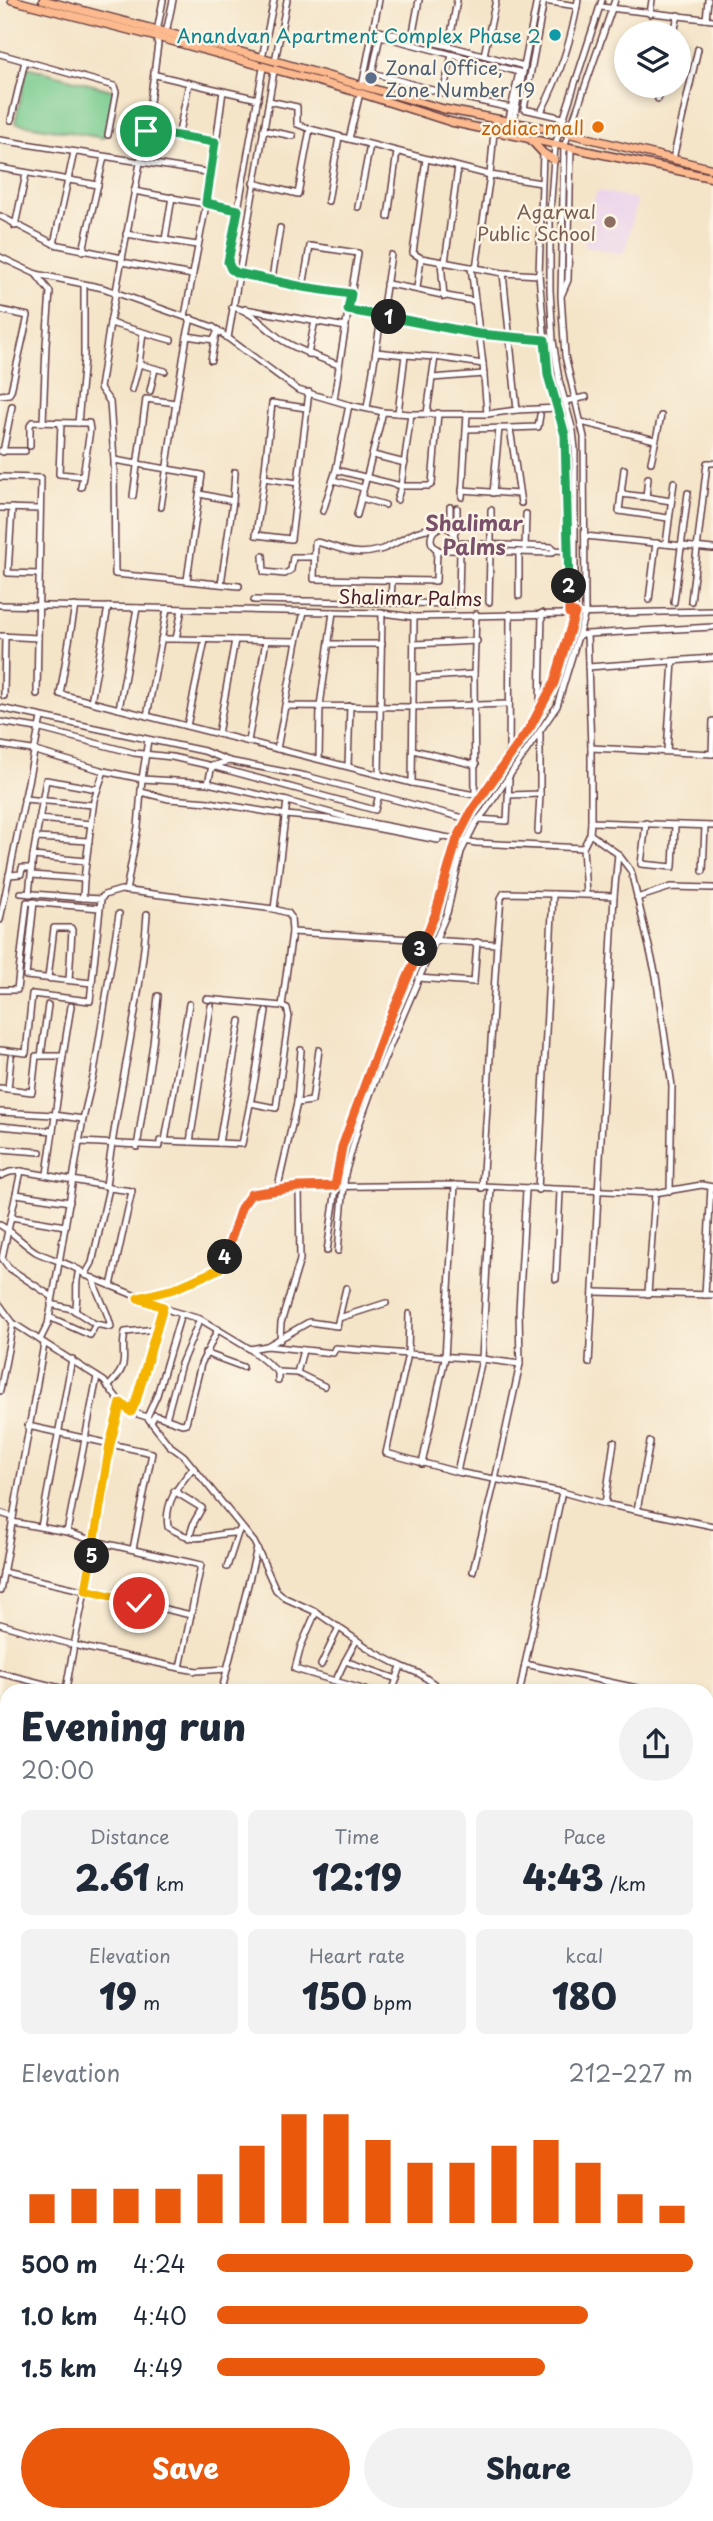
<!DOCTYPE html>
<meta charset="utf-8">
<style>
body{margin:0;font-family:"Playpen Sans",sans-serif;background:#f2f2f3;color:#1f2937;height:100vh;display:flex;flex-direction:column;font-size:26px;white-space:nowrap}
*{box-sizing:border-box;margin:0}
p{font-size:23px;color:#747a83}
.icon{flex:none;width:38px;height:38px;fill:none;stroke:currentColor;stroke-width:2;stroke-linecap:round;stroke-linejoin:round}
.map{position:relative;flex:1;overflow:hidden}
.side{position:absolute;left:0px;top:1684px;width:714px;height:838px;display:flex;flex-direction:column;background:#fff;border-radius:21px 21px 0 0;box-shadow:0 4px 10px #0003}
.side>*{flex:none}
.fabs{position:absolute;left:614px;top:21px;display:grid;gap:14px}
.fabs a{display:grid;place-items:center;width:77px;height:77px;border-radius:50%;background:#fff;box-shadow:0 4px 10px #0003;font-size:35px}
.pin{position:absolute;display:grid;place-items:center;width:60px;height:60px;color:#fff;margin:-30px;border:4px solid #fff;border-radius:50%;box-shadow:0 2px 7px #0007}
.km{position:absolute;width:35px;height:35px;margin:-18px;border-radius:50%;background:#222;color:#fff;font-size:19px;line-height:35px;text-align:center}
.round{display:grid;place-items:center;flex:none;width:74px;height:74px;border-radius:37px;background:#f2f2f3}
.head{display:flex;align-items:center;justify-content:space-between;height:119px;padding:0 21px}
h1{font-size:38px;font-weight:800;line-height:52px}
.metrics{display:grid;grid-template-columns:repeat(3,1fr);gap:10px;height:119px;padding:7px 21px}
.metrics div{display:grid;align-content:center;border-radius:10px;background:#f2f2f3;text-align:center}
.metrics b{font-size:35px;font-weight:800}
.metrics small{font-size:19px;font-weight:400}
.metrics p{font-size:19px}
.chart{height:196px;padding:14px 21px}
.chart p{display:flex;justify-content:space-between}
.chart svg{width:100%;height:126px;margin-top:7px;stroke:#ea580c;stroke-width:6}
.primary-button{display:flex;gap:14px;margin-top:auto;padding:14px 21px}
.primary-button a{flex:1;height:80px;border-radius:42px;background:#ea580c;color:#fff;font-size:28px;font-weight:800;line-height:80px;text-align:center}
.primary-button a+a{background:#f2f2f3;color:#1f2937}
ul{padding:0 21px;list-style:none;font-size:23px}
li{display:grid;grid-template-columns:112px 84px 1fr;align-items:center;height:52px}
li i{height:18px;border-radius:9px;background:#ea580c}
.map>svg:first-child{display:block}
.built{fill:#ead1ec}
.green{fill:#75ca8d;stroke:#60745c;stroke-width:2}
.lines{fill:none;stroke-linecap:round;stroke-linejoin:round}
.minor-casing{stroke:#643d43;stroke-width:8}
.major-casing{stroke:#643d43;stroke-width:10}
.highway-casing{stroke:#643d43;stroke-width:10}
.minor{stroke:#fff;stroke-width:5}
.major{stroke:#fcba8e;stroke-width:7}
.highway{stroke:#fcba8e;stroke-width:8}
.split-1-casing{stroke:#fff;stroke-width:14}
.split-2-casing{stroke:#fff;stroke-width:14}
.split-3-casing{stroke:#fff;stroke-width:14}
.split-4-casing{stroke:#fff;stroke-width:14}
.split-5-casing{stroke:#fff;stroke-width:14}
.split-6-casing{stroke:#fff;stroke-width:14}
.split-1{stroke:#22a559;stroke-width:9}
.split-2{stroke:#22a559;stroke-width:9}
.split-3{stroke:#f0652b;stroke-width:9}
.split-4{stroke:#f0652b;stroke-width:9}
.split-5{stroke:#f5b400;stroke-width:9}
.split-6{stroke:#f5b400;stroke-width:9}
.culture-dot{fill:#0f9aa8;stroke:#fcf5e5;stroke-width:2.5}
.service-dot{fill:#5c6f8a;stroke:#fcf5e5;stroke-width:2.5}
.food-dot{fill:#e8710a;stroke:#fcf5e5;stroke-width:2.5}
.education-dot{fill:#8d6e63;stroke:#fcf5e5;stroke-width:2.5}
.labels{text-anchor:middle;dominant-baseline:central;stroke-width:5;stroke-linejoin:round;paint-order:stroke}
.culture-label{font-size:19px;fill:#0d838f;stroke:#fcf5e5;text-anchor:end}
.service-label{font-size:19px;fill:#4e5e75;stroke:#fcf5e5;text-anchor:start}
.food-label{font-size:19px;fill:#c56008;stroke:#fcf5e5;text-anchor:end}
.education-label{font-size:19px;fill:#785e54;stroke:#fcf5e5;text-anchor:end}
.street-label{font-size:19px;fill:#4a1f2b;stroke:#fcf5e5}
.neighbourhood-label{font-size:21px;font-weight:bold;fill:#795069;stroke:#fcf5e5}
</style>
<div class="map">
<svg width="713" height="2521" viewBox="0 0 713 2521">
<rect width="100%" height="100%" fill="#fcf5e5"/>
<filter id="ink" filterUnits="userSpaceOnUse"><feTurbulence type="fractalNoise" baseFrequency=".0143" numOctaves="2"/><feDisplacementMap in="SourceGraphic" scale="14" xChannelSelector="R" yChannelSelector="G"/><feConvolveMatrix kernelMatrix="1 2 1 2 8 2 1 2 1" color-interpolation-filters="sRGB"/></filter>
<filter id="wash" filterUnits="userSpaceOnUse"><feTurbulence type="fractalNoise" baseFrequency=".00686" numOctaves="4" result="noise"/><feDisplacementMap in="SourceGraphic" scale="28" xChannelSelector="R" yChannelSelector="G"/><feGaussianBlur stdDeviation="1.57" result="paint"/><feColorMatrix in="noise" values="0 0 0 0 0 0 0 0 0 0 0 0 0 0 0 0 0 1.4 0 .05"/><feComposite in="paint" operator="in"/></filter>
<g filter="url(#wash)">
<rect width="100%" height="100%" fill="#f4e4c8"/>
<path class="built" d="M600 191 633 198 637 202 625 251 620 254 585 246 584 241 596 193Z"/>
<path class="green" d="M27 67 115 91 104 138 15 123Z"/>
</g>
<g filter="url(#ink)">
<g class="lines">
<g class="minor-casing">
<g id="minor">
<path d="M163 0 156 37 158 44 146 131 110 323 171 340"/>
<path d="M544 0 524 109 563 118"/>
<path d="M544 1 577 6"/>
<path d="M601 7 713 20"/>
<path d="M650 14 652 0"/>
<path d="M706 19 708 0"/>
<path d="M374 30 449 46 524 66"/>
<path d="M166 33 173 0"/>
<path d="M674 33 678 15"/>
<path d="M412 38 419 0"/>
<path d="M449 46 457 0"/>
<path d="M0 54 114 86 116 92 108 135"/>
<path d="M484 55 496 0"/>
<path d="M262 58 274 0"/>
<path d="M275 61 287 0"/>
<path d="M263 68 228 266 238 273 303 287"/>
<path d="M373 73 443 93 511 108"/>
<path d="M156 75 223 91"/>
<path d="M362 86 379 0"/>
<path d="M369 88 380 36 519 72 508 123"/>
<path d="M443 93 452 55"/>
<path d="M658 99 662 86"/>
<path d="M541 112C559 77 572 39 578 0"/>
<path d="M11 120 25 61"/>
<path d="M513 124 537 0"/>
<path d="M310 129 490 175 541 183"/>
<path d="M263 130 293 136"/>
<path d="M146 131 215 142"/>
<path d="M178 137 189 83"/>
<path d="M349 139 360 93"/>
<path d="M0 140 212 173"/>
<path d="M543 153 539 275 548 375 565 435 569 551V613"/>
<path d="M673 159 698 49"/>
<path d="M0 168 98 185"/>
<path d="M253 183 298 194 310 129 297 124V107L269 101"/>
<path d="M134 191 238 210"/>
<path d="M328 201 339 137"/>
<path d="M358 207 370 145"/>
<path d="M0 216 54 244 122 258"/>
<path d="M388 217 397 152"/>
<path d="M15 226 26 174"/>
<path d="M126 234 197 245"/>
<path d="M165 240 172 197"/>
<path d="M54 244 74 152"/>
<path d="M83 251 104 157"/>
<path d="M0 257 36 274 103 288 213 327 298 390 349 405 383 412 411 414H487L517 410 558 408"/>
<path d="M421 258 503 273"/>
<path d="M122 262 192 275"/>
<path d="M441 262 444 297"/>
<path d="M445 262 458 167"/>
<path d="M471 267 483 364"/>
<path d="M476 268 490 175 494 132"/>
<path d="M36 274 50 292 46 345 43 422"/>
<path d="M272 279 280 228"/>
<path d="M386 284C416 288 445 297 475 301"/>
<path d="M417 288 421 258 413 253 426 159"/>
<path d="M562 294 568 280 571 148"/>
<path d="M232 307C252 310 265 328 282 340 300 351 319 358 339 365"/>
<path d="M245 309 346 327"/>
<path d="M0 310 28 316 11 391 9 394 0 395"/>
<path d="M348 310 479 334 545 340"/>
<path d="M185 316 212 173 223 91 258 99"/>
<path d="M191 318 187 336 214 340 218 330"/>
<path d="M110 323 100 388 110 402 114 460 115 574 239 586"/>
<path d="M143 333 139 364 165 371"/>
<path d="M228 338 274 71"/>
<path d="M376 352 405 355 398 413"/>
<path d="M308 354 315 321"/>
<path d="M405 355 435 357"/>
<path d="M211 360 215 339"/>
<path d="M432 378 484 374"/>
<path d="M132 390 139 364"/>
<path d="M150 391 155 369"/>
<path d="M334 400C341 351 350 302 358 253L310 246 303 287 351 294"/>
<path d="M566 401 586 397"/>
<path d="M349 405 336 470 401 486 411 414"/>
<path d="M367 408 391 255"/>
<path d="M517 410 503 273 539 275"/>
<path d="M427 413 435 357 483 364 487 414"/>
<path d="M581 422 655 440"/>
<path d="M61 423 59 474 83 476 90 430 89 423H78L84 358V285"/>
<path d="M510 428 538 427 540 415"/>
<path d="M467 429 510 428 521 503"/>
<path d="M30 446V426L32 422 78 423"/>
<path d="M0 451H25"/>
<path d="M3 452 12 406"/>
<path d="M373 455 405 463"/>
<path d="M114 460 202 475 187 580"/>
<path d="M651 462 661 416"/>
<path d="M624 469 619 511 668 518"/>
<path d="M0 477 41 478 37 694"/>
<path d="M264 478 256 535 291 539 309 392"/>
<path d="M333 480 363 488"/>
<path d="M298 483 264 478 272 403 306 408"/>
<path d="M81 487 83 476"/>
<path d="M462 490 519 494"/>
<path d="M493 493 499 428"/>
<path d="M200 494 233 501 221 584"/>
<path d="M621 494 646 497 648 478"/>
<path d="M133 496 146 399 176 403 187 336"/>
<path d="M462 497 467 414"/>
<path d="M646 497 671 501"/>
<path d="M361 498 385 505"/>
<path d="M397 500 401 486H429L432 484 438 413"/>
<path d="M233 501 235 472"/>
<path d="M161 507 176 403"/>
<path d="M0 508 40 509"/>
<path d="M12 508 8 573 39 574"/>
<path d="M323 511 336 470"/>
<path d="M357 515 383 412"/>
<circle cx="443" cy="539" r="12"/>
<path d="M450 529V507"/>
<path d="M454 534 457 527V508"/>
<path d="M585 536 713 549"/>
<path d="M455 543 552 547 555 550 569 551"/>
<path d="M491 544V510"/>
<path d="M666 544 674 482"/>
<path d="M437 549 436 581 314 579 315 542C340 546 350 558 380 550 401 544 414 526 437 529"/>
<path d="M525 549 526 514"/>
<path d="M449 550 552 553 555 550"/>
<path d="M263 556 264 572 285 574 291 570 293 557H314"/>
<path d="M519 596V552"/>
<path d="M254 600 455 604 459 597 460 551"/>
<path d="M649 600 656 543"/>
<path d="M691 601 707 463H713"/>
<path d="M489 602 490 552"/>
<path d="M674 602 688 493"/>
<path d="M391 603 392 580"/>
<path d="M0 605 382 613 414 617 713 611"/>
<path d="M75 606 60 694 412 783 475 795 474 674"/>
<path d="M587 634 713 627"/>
<path d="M579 635 587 634 591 748V822L713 826"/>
<path d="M0 636 38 638"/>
<path d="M161 639H176L182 609"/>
<path d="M176 639 297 641 304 612"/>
<path d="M329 644H382"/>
<path d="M414 644 477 641"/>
<path d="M588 667 713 658"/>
<path d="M414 678 474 674 476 614"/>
<path d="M4 696 5 636"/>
<path d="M91 702 108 607"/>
<path d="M540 705 542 613"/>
<path d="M285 706 413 707 509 704"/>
<path d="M0 708 204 751 229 761 306 776 467 819"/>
<path d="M119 709 137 608"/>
<path d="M147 716 167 609"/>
<path d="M0 722 37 728 134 753 172 757 212 766 375 810 379 795"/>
<path d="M187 726 205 640"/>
<path d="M218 734 235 640"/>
<path d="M248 741 266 641"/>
<path d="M0 745 32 750 104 771 142 779 208 783 287 801 360 821 476 843 583 848"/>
<path d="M591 748 713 754"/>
<path d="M277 749 297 641"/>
<path d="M413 750 476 765"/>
<path d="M667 751 673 661"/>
<path d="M712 754 713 721"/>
<path d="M509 757 510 614"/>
<path d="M319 759 320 706 333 612"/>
<path d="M348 766 350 706"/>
<path d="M379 774 382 613"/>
<path d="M208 783 212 766 229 761"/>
<path d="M412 783 414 617"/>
<path d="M141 792 169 799 209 802 286 815 328 819 438 840"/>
<path d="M509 795 540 794V734"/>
<path d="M24 799 93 805"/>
<path d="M39 819 91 824"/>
<path d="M478 819 507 821 509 780"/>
<path d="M646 823 641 864 673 867 675 825"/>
<path d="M538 831 540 794"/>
<path d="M590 834 618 854 631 871 656 976 672 1086 670 1191"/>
<path d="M36 838 89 841"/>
<path d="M86 861 33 856 46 780 97 789"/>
<path d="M703 871 705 826"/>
<path d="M9 875 21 874 22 868H32"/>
<path d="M32 875 84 879 94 800 104 771"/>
<path d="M126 891 138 827 142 779 148 740"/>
<path d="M21 893 83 898 84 879"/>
<path d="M29 894 33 856"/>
<path d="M553 894 614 896 589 1363"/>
<path d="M586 894 583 848 590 834 591 822"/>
<path d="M614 896 618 854"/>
<path d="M83 898 101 899 104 895 121 890 274 909 288 913 291 917 292 932 282 1006 287 1008 289 1017 276 1108 250 1103"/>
<path d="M637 898 671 887 713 888"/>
<path d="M34 902 26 976 92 983"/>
<path d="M274 909 287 801"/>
<path d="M0 920 41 718"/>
<path d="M292 932 497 944 482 1188"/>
<path d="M497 944 501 898 504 893 553 894 538 1190"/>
<path d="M48 978 54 928H71L72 930 69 980"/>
<path d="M418 978 474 982 477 942"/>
<path d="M0 990H17L27 902 100 908"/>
<path d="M206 999 282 1006"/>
<path d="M0 1050 26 1053 32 994 90 1001 101 899"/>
<path d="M41 1056H63L71 1006"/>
<path d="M0 1088 32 1092 36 1056H41L48 1005"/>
<path d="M8 1089 11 1057"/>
<path d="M297 1103 312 1101 319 1050"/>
<path d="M0 1112 54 1115 83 1119"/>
<path d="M0 1126 53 1131 63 1056"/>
<path d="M165 1141 189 1004"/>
<path d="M80 1142 160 1146V1141H165L242 1144 255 1079 266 1011"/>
<path d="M190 1142 211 1006"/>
<path d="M219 1143 240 1021"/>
<path d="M137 1147 153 1044 158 996"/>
<path d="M0 1149 40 1152"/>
<path d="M21 1171 2 1258 9 1268 51 1296"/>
<path d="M47 1174 53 1131"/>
<path d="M0 1176 10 1172 21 1171 106 1186"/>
<path d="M455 1185 655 1193 702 1185 713 1187"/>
<path d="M109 1188 132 1191 111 1286"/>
<path d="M491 1188 482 1359 457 1472 562 1492 525 1664 646 1690"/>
<path d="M277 1191 297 1103 301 1050"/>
<path d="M16 1194 70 1202"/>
<path d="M11 1217 65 1226"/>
<path d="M0 1225C13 1232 23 1244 36 1252 49 1259 77 1265 85 1275L172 1311 200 1319 250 1349 278 1372V1381"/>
<path d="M327 1251 342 1148 384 1033 435 915 457 839 483 793 531 726 554 683 575 613V449L573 431 559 380 553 340 550 290V213L555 145 602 0"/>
<path d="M338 1251 345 1174 358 1128 375 1081 447 913 461 852 475 824 486 810 557 706 585 613 584 437 565 356 561 296 564 147 615 0"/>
<path d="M85 1275 92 1263 109 1188 106 1186C117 1095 141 1006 147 914"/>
<path d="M556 1279 560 1191"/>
<path d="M594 1292 713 1295"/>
<path d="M648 1294 655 1193"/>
<path d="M705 1295 711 1187"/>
<path d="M138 1298 174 1289 220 1269C232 1244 234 1217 251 1194L299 1187 455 1185 445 1358 422 1464"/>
<path d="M51 1304 72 1309 95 1324 111 1327C108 1310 97 1296 93 1278"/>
<path d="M0 1305 13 1323 104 1381 121 1403 131 1412 147 1417 169 1445 184 1456 254 1542 257 1548 222 1690"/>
<path d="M75 1311C79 1297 74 1287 79 1270"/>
<path d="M409 1314 408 1354 482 1359 520 1364 519 1310 526 1190"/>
<path d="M49 1317 90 1335 96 1324"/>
<path d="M339 1318 386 1303"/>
<path d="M40 1340 48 1324 59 1263 83 1119 94 1073 119 914"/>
<path d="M280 1340 281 1323 300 1260 299 1187"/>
<path d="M267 1346 309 1322 337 1326 346 1288"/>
<path d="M250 1349 267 1346 333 1353 335 1348 408 1354 386 1453 457 1472"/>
<path d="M205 1353 243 1367"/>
<path d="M278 1372 297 1373 324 1386"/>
<path d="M297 1373 303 1350"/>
<path d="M108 1387C133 1361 119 1360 125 1332L157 1329"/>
<path d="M0 1391 13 1323"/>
<path d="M131 1412 136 1401 163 1307"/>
<path d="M147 1417 157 1395 181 1314"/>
<path d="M166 1419 181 1364 200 1319"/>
<path d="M151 1422 155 1415 182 1424 186 1423 201 1364 218 1329"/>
<path d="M28 1426 152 1453 133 1549"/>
<path d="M193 1468C178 1486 164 1503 168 1527 201 1548 205 1532 238 1533L241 1527"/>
<path d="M174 1491 202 1508 194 1522 189 1538"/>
<path d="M562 1492 605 1504 713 1526"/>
<path d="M605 1504 614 1442"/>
<path d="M637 1510 650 1442"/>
<path d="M0 1513 13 1517"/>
<path d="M12 1522 67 1532 94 1541 110 1444 121 1403"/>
<path d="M41 1527 72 1359"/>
<path d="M67 1532 97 1377"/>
<path d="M257 1548 276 1590 285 1598 316 1612 374 1652 401 1666 393 1690"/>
<path d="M227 1567 238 1533"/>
<path d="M473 1571 495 1480 520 1364"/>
<path d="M3 1572 191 1615"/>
<path d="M0 1591 44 1344"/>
<path d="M316 1612 301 1646 295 1669 365 1690"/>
<path d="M0 1624 73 1645 180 1668 197 1671 227 1669"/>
<path d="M345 1661 356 1641"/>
<path d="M321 1665 339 1627"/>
<path d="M401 1666 420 1674 443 1690"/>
<path d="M0 1673 68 1690"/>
<path d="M336 1680 345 1661 397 1679"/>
<path d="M66 1690C74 1640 86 1591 94 1541L201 1565 180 1668"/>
<path d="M520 1690 525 1664"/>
<path d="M707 1704 713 1706"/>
<path d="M707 1761 708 1759"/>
<path d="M0 1812 7 1815"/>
<path d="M707 1855H713"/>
<path d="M0 1902 7 1878"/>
<path d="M712 1922 713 1915"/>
<path d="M0 1950 7 1952"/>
<path d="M707 1957 713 1958"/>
<path d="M707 2233 713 2234"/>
<path d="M0 2281 3 2262"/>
<path d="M0 2417 7 2414"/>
<path d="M0 2428 7 2425"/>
<path d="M459 2521 462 2515"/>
</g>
</g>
<g class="major-casing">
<g id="major">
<path d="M12 0 168 40 360 93 451 122 713 178"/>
<path d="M43 0 275 61 444 109 559 131 713 169"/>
<path d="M531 140 543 153 554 160"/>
</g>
</g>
<g class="highway-casing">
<g id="highway">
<path d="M0 1788 7 1791"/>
<path d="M0 1794 7 1797"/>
<path d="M707 2116 713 2120"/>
<path d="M707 2126 713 2130"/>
</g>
</g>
<use href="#minor" class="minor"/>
<use href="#major" class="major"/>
<use href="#highway" class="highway"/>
</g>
</g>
<g class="lines" filter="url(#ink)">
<g class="split-1-casing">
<path id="split-1" d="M146 131 215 142 206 203 238 210 228 262 231 269 237 273 303 287 351 294 348 310 389 317"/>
</g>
<g class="split-2-casing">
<path id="split-2" d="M389 317 479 334 545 340 548 375 565 435 569 586"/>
</g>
<g class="split-3-casing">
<path id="split-3" d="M420 949 435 915 457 839 472 810 531 726 541 707 554 683 575 613H569V586"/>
</g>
<g class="split-4-casing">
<path id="split-4" d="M225 1257 241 1208 251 1194 299 1187 335 1186 342 1147 384 1032 420 949"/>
</g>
<g class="split-5-casing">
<path id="split-5" d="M92 1556 110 1444 121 1403 131 1412 136 1401 163 1307 138 1298 174 1289 219 1269 225 1257"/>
</g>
<g class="split-6-casing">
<path id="split-6" d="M92 1556 86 1590 139 1603"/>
</g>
<use href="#split-1" class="split-1"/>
<use href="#split-2" class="split-2"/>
<use href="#split-3" class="split-3"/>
<use href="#split-4" class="split-4"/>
<use href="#split-5" class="split-5"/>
<use href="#split-6" class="split-6"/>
</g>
<circle class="culture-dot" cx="555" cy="35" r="7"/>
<circle class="service-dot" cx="371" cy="78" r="7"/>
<circle class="food-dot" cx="598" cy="127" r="7"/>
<circle class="education-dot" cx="610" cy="222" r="7"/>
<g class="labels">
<g class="culture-label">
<text x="541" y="35">Anandvan Apartment Complex Phase 2</text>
</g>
<g class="service-label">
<text x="385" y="67">Zonal Office,<tspan x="385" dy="22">Zone Number 19</tspan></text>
</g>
<g class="food-label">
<text x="584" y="127">zodiac mall</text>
</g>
<g class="education-label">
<text x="596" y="211">Agarwal<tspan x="596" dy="22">Public School</tspan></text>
</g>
<g class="street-label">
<text transform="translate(410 597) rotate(1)">Shalimar Palms</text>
</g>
<g class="neighbourhood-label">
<text x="474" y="522">Shalimar<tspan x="474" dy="24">Palms</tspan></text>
</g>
</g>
</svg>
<div class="fabs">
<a><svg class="icon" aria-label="layers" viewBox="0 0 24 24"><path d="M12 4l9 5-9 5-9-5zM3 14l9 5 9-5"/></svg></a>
</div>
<div class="pin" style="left:146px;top:131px;background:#1e9e55"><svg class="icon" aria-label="arrive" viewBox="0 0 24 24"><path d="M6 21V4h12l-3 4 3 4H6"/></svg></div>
<div class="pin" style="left:139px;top:1603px;background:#d93025"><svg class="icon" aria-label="check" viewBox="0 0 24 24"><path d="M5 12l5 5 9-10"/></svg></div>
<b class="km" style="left:389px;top:317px">1</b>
<b class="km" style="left:569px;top:586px">2</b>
<b class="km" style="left:420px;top:949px">3</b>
<b class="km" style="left:225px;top:1257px">4</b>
<b class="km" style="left:92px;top:1556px">5</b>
<section class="side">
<div class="head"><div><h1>Evening run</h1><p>20:00</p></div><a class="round"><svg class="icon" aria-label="share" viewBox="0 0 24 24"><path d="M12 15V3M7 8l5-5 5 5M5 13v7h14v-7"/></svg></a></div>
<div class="metrics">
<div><p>Distance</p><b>2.61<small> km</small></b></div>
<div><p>Time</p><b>12:19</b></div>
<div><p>Pace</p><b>4:43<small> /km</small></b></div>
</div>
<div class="metrics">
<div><p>Elevation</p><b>19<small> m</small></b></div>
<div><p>Heart rate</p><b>150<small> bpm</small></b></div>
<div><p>kcal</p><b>180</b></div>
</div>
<div class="chart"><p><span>Elevation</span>212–227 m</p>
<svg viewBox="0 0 160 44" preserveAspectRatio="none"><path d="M5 44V34M15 44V32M25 44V32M35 44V32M45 44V27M55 44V17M65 44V6M75 44V6M85 44V15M95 44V23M105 44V23M115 44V17M125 44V15M135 44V23M145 44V34M155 44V38"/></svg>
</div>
<ul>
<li><b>500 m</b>4:24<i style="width:100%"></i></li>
<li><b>1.0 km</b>4:40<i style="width:78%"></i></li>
<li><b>1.5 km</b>4:49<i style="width:69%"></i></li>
</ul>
<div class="primary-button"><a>Save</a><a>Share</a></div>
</section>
</div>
